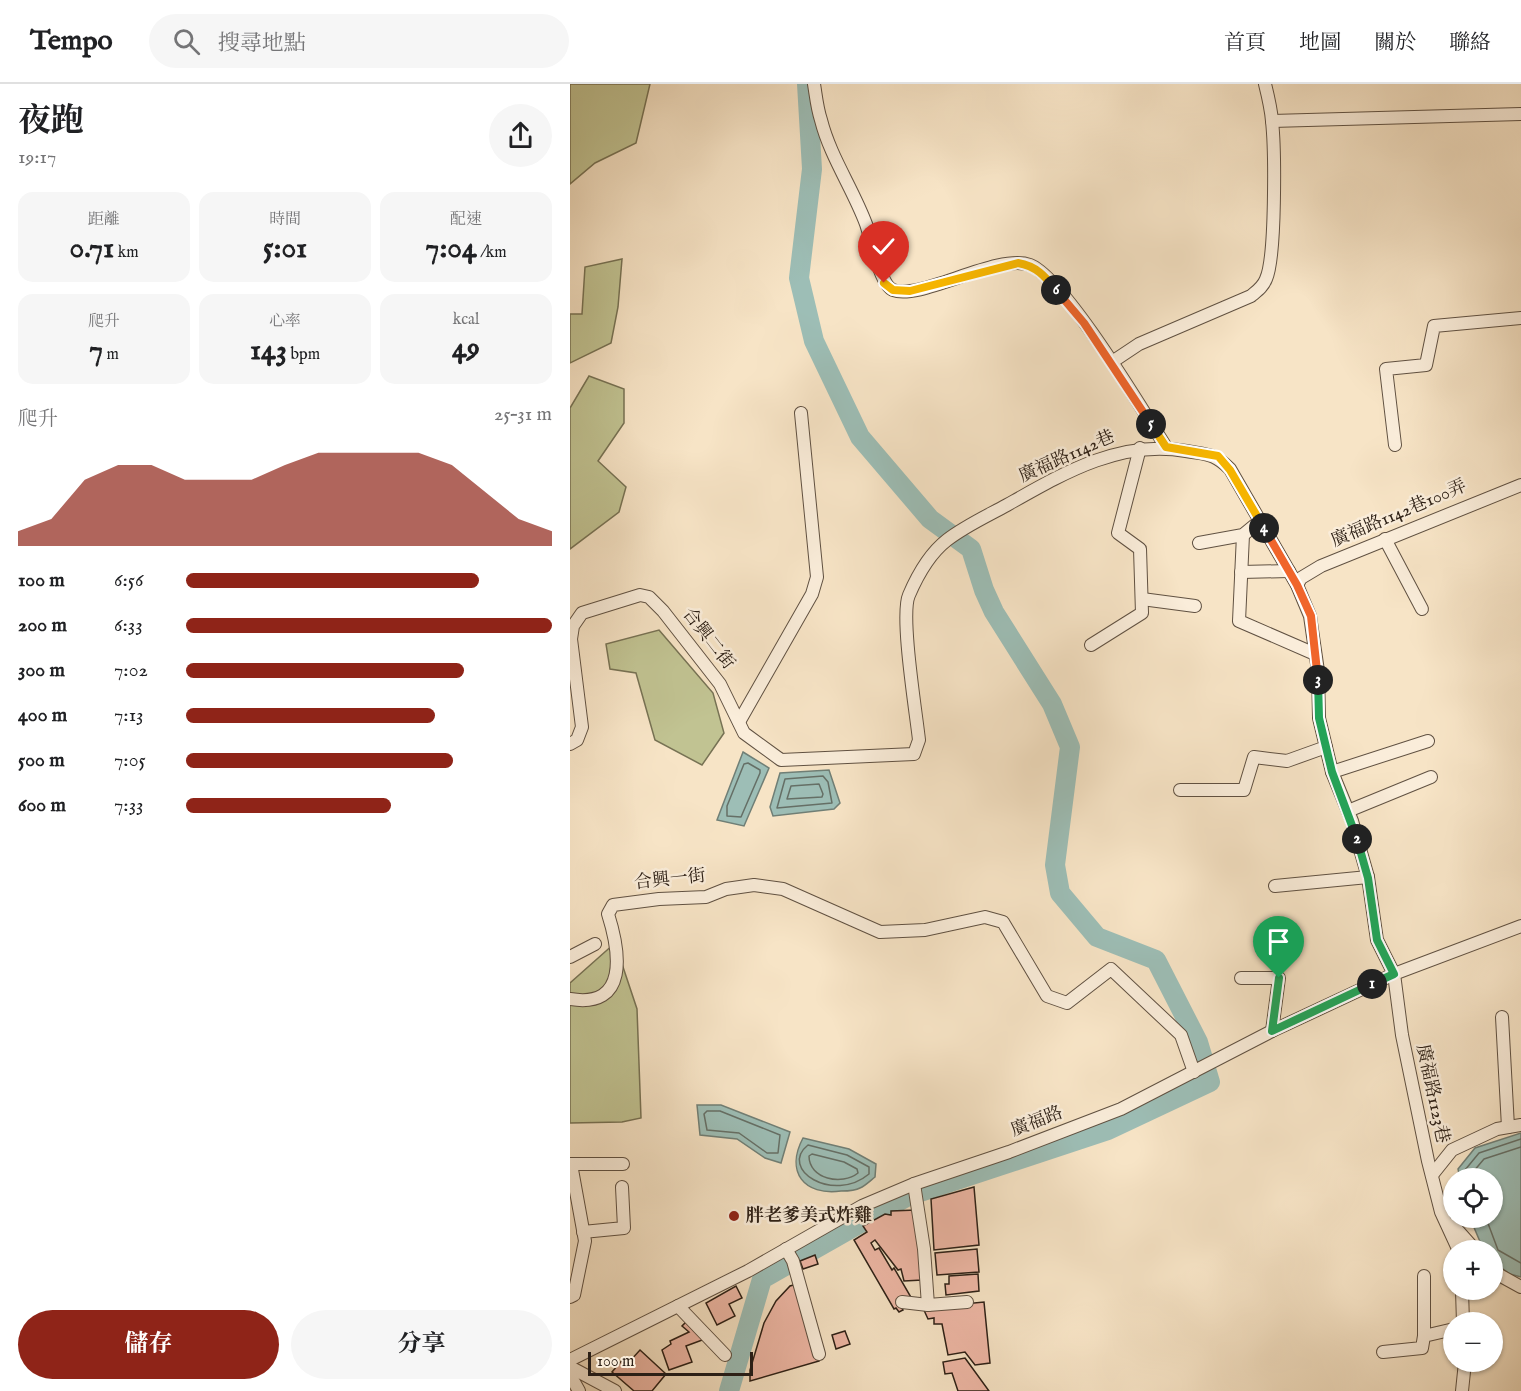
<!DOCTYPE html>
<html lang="zh-TW">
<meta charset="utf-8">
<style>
body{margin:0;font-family:"IM FELL English","Noto Serif TC",serif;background:#f6f6f6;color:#202124;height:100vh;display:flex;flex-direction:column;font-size:22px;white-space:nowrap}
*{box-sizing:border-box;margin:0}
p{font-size:20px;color:#757577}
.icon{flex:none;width:33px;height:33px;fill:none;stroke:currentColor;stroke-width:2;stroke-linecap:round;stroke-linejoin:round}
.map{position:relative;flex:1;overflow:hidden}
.drawer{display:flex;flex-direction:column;background:#fff;width:570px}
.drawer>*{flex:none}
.buttons{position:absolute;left:873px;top:1084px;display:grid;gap:12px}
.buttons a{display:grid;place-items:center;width:60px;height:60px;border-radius:50%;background:#fff;box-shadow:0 2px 4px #0004;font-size:30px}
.scale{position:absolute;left:18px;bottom:15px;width:165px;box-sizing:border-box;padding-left:6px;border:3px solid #2d2016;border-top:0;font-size:16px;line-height:21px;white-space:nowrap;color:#2d2016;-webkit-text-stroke:4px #faedda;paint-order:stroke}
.pin{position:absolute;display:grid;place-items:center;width:51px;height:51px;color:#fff;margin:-62px -26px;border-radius:50% 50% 50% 0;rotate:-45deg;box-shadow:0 0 6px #0007}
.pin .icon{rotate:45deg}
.km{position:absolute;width:30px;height:30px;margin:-15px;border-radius:50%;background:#222;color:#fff;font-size:16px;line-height:30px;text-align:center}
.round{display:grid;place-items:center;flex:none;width:63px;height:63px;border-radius:32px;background:#f6f6f6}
.headline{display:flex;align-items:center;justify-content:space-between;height:102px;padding:0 18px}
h1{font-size:33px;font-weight:700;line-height:45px}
.stats{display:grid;grid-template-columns:repeat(3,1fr);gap:9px;height:102px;padding:6px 18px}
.stats div{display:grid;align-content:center;border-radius:15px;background:#f6f6f6;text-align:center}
.stats b{font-size:30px;font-weight:700}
.stats small{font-size:16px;font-weight:400}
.stats p{font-size:16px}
.chart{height:168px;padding:12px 18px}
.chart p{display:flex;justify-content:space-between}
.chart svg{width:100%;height:108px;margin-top:6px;fill:#8f2418;opacity:.7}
.action{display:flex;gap:12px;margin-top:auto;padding:12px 18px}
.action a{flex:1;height:69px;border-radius:36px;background:#8f2418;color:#fff;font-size:24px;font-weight:700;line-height:69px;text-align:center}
.action a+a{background:#f6f6f6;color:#202124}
ul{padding:0 18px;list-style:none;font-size:20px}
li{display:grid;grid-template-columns:96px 72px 1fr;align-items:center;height:45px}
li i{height:15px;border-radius:8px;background:#8f2418}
header{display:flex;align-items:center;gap:36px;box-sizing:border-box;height:84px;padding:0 30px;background:#fff;border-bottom:2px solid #e0e0e0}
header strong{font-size:28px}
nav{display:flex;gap:33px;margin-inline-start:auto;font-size:21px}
.search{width:420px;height:54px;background:#f6f6f6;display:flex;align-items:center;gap:15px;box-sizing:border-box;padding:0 21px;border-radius:33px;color:#757577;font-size:22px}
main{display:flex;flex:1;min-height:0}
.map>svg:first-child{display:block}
.green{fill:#c1c392;stroke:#777254;stroke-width:1.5}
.water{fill:#9dbeb6;stroke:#707f76;stroke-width:1.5}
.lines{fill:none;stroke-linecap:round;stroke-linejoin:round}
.shore{stroke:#656f66;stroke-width:1.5}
.river{stroke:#9dbeb6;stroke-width:20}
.building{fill:#eeb7a5;stroke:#2d2016;stroke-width:1.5}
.minor-casing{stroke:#605142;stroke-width:14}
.minor{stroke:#faedda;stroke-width:12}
.split-1-casing{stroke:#fff;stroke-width:12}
.split-2-casing{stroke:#fff;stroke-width:12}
.split-3-casing{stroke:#fff;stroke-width:12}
.split-4-casing{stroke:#fff;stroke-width:12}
.split-5-casing{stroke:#fff;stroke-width:12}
.split-6-casing{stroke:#fff;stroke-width:12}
.split-7-casing{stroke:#fff;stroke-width:12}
.split-1{stroke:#22a559;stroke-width:8}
.split-2{stroke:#22a559;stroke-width:8}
.split-3{stroke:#22a559;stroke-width:8}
.split-4{stroke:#f0652b;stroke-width:8}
.split-5{stroke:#f5b400;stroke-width:8}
.split-6{stroke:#f0652b;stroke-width:8}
.split-7{stroke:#f5b400;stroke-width:8}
.poi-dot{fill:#8f2418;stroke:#faedda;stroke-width:2}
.labels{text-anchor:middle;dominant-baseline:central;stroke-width:5;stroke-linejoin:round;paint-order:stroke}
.street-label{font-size:18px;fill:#2d2016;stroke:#faedda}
.poi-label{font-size:18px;font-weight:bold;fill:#2d2016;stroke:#faedda;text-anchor:start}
</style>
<header>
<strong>Tempo</strong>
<div class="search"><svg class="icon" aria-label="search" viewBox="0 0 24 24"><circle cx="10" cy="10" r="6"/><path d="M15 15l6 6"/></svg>搜尋地點</div>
<nav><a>首頁</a><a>地圖</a><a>關於</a><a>聯絡</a></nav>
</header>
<main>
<section class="drawer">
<div class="headline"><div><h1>夜跑</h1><p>19:17</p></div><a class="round"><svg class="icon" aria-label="share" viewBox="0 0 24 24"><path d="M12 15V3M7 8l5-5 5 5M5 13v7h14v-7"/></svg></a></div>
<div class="stats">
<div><p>距離</p><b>0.71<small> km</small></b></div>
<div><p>時間</p><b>5:01</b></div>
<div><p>配速</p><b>7:04<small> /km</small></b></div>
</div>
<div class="stats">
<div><p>爬升</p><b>7<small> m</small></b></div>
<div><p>心率</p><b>143<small> bpm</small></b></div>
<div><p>kcal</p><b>49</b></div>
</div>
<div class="chart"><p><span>爬升</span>25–31 m</p>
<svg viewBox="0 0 160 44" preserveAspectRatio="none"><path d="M0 44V38L10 33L20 17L30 11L40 11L50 17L60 17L70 17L80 11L90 6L100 6L110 6L120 6L130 11L140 22L150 33L160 38V44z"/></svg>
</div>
<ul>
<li><b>100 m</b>6:56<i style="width:80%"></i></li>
<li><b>200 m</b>6:33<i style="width:100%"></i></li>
<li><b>300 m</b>7:02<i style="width:76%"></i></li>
<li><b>400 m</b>7:13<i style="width:68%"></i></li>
<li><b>500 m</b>7:05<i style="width:73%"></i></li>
<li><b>600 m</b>7:33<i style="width:56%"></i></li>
</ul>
<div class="action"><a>儲存</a><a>分享</a></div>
</section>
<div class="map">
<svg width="951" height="1307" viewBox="0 0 951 1307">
<rect width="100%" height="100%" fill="#f7e4c6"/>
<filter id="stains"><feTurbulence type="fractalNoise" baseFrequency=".00333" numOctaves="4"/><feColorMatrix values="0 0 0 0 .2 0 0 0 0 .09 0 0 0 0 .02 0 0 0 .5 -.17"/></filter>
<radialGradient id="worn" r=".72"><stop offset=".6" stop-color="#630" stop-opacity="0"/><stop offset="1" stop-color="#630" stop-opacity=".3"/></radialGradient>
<g class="green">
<path d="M0 0H80L66 59 25 79 0 100Z"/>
<path d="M52 175 48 223 41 259 0 279V230H12L15 183Z"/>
<path d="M19 292 54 305V339L28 377 56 403 49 428 0 465V324Z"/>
<path d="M89 546 143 609 154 649 132 681 85 656 66 589 40 585 36 560Z"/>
<path d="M45 859 67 925 71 1034 52 1038 0 1039V899Z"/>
</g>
<g class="water">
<path d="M173 668 199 684 174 742 147 736Z"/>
<path d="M259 686 270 719 264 725 203 732 200 723 210 689Z"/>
<path d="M127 1021H151L220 1048 211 1079 195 1074 167 1055 130 1051Z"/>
<path d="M951 1049V1193L940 1190 923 1178 922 1167H914L900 1134H922V1095H890L888 1085 905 1064Z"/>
<path d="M233 1054 279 1065 306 1080 305 1093C300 1097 295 1102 290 1104 285 1107 277 1107 271 1107 234 1112 215 1088 233 1054Z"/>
</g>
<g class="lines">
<g class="shore">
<path d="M178 679 190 686V689L171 733 157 732V722L174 680Z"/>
<path d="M253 692 258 698 262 719 207 724 215 695Z"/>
<path d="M249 700 253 710 252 713 217 715 221 702Z"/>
<path d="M137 1027H150L210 1051 208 1069H197L169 1049 137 1046 134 1030Z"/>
<path d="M238 1061 277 1071 299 1083V1090C263 1120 208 1085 238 1061Z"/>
<path d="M242 1070 274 1078 287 1085 288 1089C272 1102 239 1095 239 1072Z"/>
<path d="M895 1095V1086L909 1069 951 1055"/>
<path d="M903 1095V1088L914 1075 951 1063"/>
<path d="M916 1134 928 1166 951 1179"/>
</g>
<path class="river" d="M159 1307 192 1195 338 1112 538 1046 640 998 628 958 586 876 527 853 490 809 485 781 500 663 482 620 424 528 414 506 401 465 360 435 290 353 244 257 229 194 242 85 237 0"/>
</g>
<g class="building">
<path d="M404 1103 409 1161 364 1166 361 1115Z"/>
<path d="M346 1126 352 1196 334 1197 331 1185 328 1186 305 1156 301 1159 305 1166 309 1164 322 1186 324 1184 342 1215 330 1222 333 1226 329 1228 326 1224 324 1225 284 1156 297 1148 293 1142 315 1130 321 1131V1127Z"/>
<path d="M407 1165 409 1188 367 1191 365 1169Z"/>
<path d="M245 1171 248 1180 233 1185 230 1177Z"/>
<path d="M408 1190 409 1207 376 1211 375 1200H379V1192Z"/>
<path d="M227 1200 249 1277 180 1297V1286L194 1239 206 1217 220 1202Z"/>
<path d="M166 1202 172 1214 159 1220 165 1232 147 1241 136 1219Z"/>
<path d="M414 1218 420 1279 405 1281 395 1268 378 1271 372 1240H364V1234L358 1235 353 1224Z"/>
<path d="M116 1238 135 1255 116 1262 122 1278 99 1286 92 1266 101 1260 100 1257 119 1248 112 1242Z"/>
<path d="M275 1247 280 1260 266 1265 262 1251Z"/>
<path d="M70 1266 96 1290 82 1307H64L42 1288 55 1273 60 1277Z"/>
<path d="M395 1274 419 1307H388L382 1289 375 1290 373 1278Z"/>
</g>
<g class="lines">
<g class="minor-casing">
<g id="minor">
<path d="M244 0C246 12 247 24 251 36 260 72 283 105 296 140 301 154 310 201 323 206 350 217 427 169 460 181 494 194 573 327 596 363"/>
<path d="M702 37 951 30"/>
<path d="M542 278 569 260 681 212C687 207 693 203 696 195 706 173 705 65 702 37 701 24 698 12 695 0"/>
<path d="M825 361 816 285 856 281 864 242 951 234"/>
<path d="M673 451 669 537 745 570"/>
<path d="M815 455 852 525"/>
<path d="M629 459 673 451 690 437"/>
<path d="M671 488 719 487"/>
<path d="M727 501 731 494 751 482 951 401"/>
<path d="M572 515 625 522"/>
<path d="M521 561 572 529 570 465 548 449 570 364"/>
<path d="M169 638 242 510 247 493 231 329"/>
<path d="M0 660 7 656 12 643 1 555 3 542 12 529 70 511 79 513 93 527 150 600 174 649 211 676 344 670 349 656C346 628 330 531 339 511 348 490 359 470 377 456 395 442 417 432 437 421 492 390 550 355 616 367 638 371 644 369 660 385L727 501 740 532 748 587 749 634 762 688 782 737 798 793 807 856 824 890 832 951 858 1077 871 1128 889 1167"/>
<path d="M762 688 858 657"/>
<path d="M610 706H674L684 673 717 677 756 663"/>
<path d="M778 727 861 693"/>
<path d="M705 802 798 793"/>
<path d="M0 873 25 860"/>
<path d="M671 894H709L702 947"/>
<path d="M0 915C59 925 50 868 38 830L43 821 89 815 136 813 156 805 184 801 213 805 310 848 355 846 415 833 433 838 477 912 497 919 541 885 611 951 624 988"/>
<path d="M932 933 938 1043"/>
<path d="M0 1080H53"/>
<path d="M862 1091 882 1066 927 1045 951 1041"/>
<path d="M344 1100 354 1165 358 1221"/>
<path d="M882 1140 906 1167"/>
<path d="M13 1148 54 1144 52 1103"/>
<path d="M216 1165 223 1177 249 1270"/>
<path d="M922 1187 951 1203"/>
<path d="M892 1206 893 1239"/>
<path d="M0 1213 4 1211 15 1157 1 1080"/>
<path d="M332 1218 358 1221 397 1218"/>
<path d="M108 1222 155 1271"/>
<path d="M854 1252V1192"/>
<path d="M813 1268 852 1264 854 1252 884 1245"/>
<path d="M0 1276 178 1187 292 1122 344 1100 439 1068 551 1025 702 947 824 890 951 842"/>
<path d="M0 1283 45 1307"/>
<path d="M0 1291 9 1307"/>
<path d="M892 1307 895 1278"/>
</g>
</g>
<use href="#minor" class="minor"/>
</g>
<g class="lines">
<g class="split-1-casing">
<path id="split-1" d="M709 894 702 947 802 900"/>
</g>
<g class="split-2-casing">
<path id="split-2" d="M787 755 798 794 807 856 824 890 802 900"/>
</g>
<g class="split-3-casing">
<path id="split-3" d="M748 596 749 634 762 688 787 755"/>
</g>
<g class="split-4-casing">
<path id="split-4" d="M694 444 727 501 741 532 748 596"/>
</g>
<g class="split-5-casing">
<path id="split-5" d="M581 340 596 363 648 372 660 386 694 444"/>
</g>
<g class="split-6-casing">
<path id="split-6" d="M486 206 514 239 581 340"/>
</g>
<g class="split-7-casing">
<path id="split-7" d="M314 199 323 206 340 207 448 179C466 182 475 192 486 206"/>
</g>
<use href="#split-1" class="split-1"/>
<use href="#split-2" class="split-2"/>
<use href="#split-3" class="split-3"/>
<use href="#split-4" class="split-4"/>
<use href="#split-5" class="split-5"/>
<use href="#split-6" class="split-6"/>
<use href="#split-7" class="split-7"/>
</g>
<circle class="poi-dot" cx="164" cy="1132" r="6"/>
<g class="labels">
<g class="street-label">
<text transform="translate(497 373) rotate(-24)">廣福路1142巷</text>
<text transform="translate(829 430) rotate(-23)">廣福路1142巷100弄</text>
<text transform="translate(138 555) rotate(52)">合興二街</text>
<text transform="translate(100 796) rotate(-6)">合興一街</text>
<text transform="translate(862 1010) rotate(78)">廣福路1123巷</text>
<text transform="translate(467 1038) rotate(-21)">廣福路</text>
</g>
<g class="poi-label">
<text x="176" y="1132">胖老爹美式炸雞</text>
</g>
</g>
<rect width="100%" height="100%" filter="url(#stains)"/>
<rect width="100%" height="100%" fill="url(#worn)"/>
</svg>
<div class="buttons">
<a><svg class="icon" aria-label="locate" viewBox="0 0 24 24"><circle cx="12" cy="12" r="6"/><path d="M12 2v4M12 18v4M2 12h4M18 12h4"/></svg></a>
<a>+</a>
<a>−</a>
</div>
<div class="scale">100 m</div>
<div class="pin" style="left:709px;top:894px;background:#1e9e55"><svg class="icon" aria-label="arrive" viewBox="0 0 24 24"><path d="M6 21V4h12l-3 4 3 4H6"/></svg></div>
<div class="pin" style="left:314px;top:199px;background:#d93025"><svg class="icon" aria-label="check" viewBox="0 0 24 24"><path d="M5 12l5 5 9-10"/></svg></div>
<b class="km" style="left:802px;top:900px">1</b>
<b class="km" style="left:787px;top:755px">2</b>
<b class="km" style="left:748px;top:596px">3</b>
<b class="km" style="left:694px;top:444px">4</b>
<b class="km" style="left:581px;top:340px">5</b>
<b class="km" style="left:486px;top:206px">6</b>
</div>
</main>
